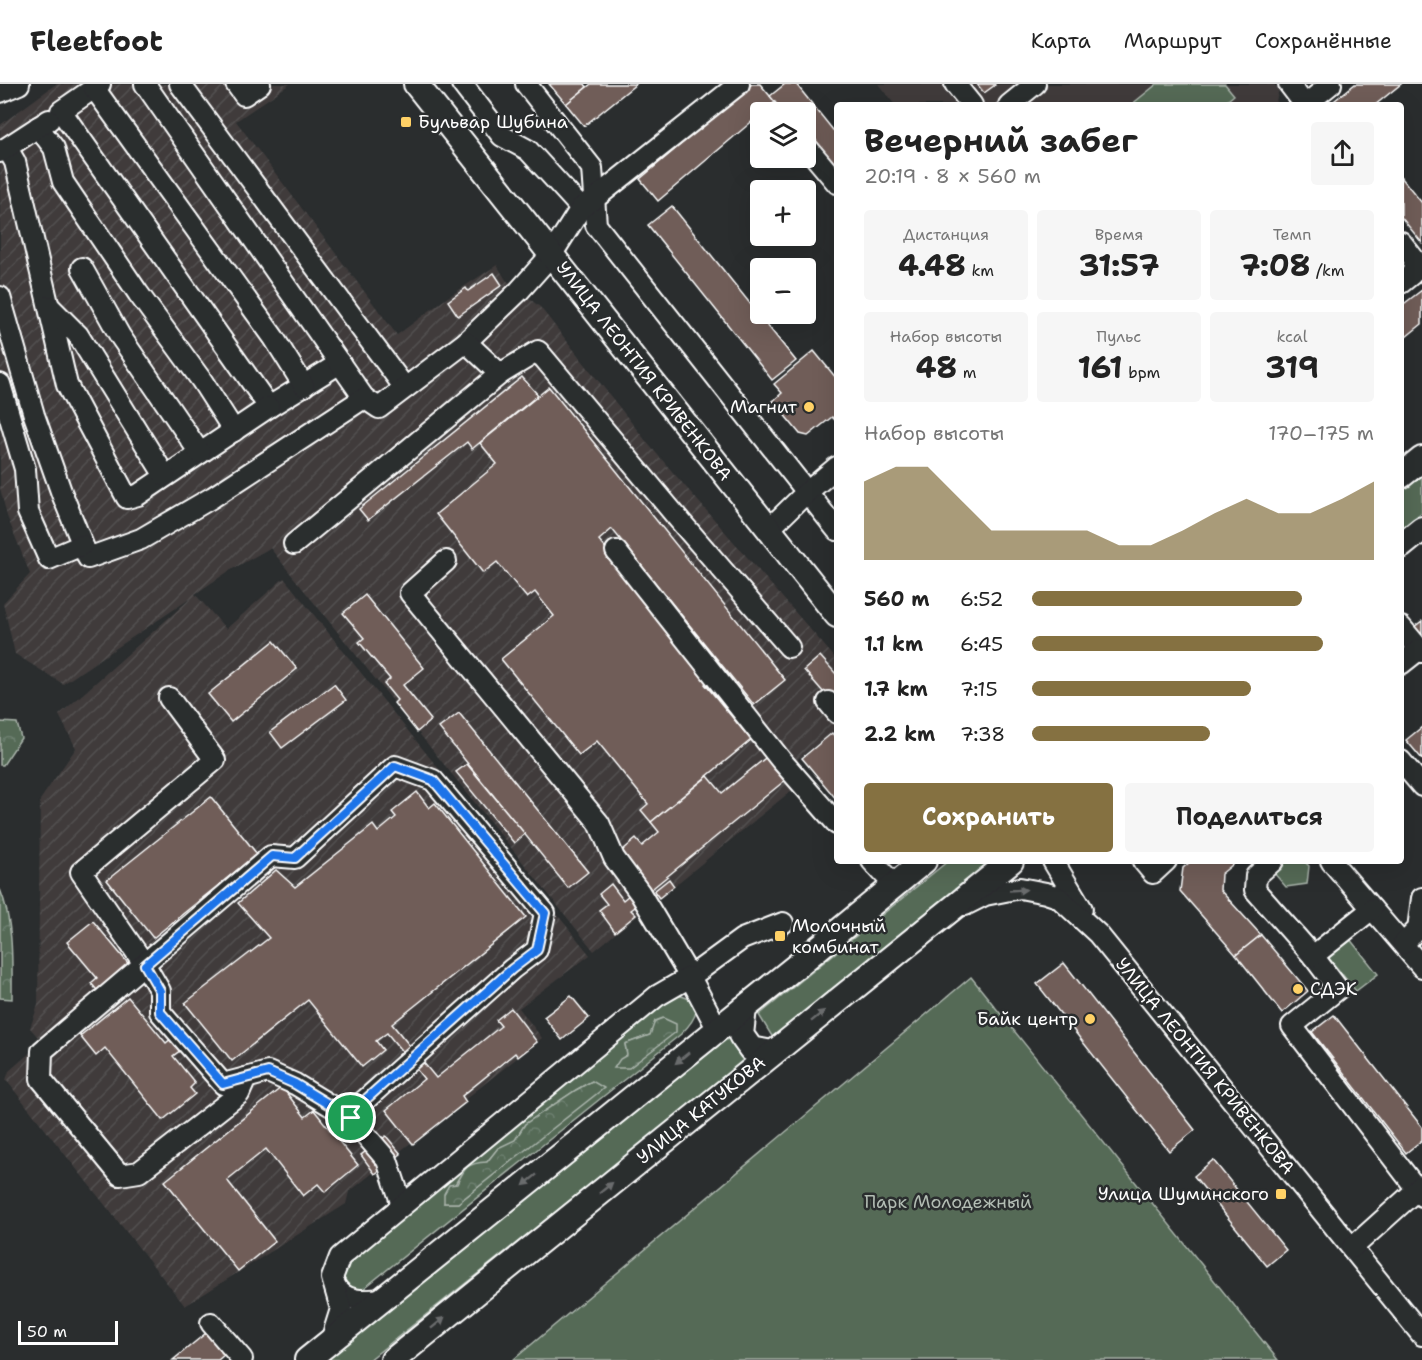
<!DOCTYPE html>
<html lang="ru">
<meta charset="utf-8">
<style>
body{margin:0;font-family:"Shantell Sans",sans-serif;background:#f6f6f6;color:#222;height:100vh;display:flex;flex-direction:column;font-size:22px;white-space:nowrap}
*{box-sizing:border-box;margin:0}
p{font-size:20px;color:#767676}
.icon{flex:none;width:33px;height:33px;fill:none;stroke:currentColor;stroke-width:2;stroke-linecap:round;stroke-linejoin:round}
.map{position:relative;flex:1;overflow:hidden}
.details{position:absolute;left:834px;top:18px;width:570px;height:762px;display:flex;flex-direction:column;background:#fff;border-radius:6px;box-shadow:0 6px 24px #0002}
.details>*{flex:none}
.buttons{position:absolute;left:750px;top:18px;display:grid;gap:12px}
.buttons a{display:grid;place-items:center;width:66px;height:66px;border-radius:6px;background:#fff;box-shadow:0 6px 24px #0002;font-size:30px}
.scale{position:absolute;left:18px;bottom:15px;width:100px;box-sizing:border-box;padding-left:6px;border:3px solid #fff;border-top:0;font-size:16px;line-height:21px;white-space:nowrap;color:#fff;-webkit-text-stroke:4px #2a2d2e;paint-order:stroke}
.pin{position:absolute;display:grid;place-items:center;width:51px;height:51px;color:#fff;margin:-26px;border:3px solid #fff;border-radius:50%;box-shadow:0 2px 6px #0007}
.round{display:grid;place-items:center;flex:none;width:63px;height:63px;border-radius:6px;background:#f6f6f6}
.headline{display:flex;align-items:center;justify-content:space-between;height:102px;padding:0 30px}
h1{font-size:33px;font-weight:700;line-height:45px}
.stats{display:grid;grid-template-columns:repeat(3,1fr);gap:9px;height:102px;padding:6px 30px}
.stats div{display:grid;align-content:center;border-radius:6px;background:#f6f6f6;text-align:center}
.stats b{font-size:30px;font-weight:700}
.stats small{font-size:16px;font-weight:400}
.stats p{font-size:16px}
.chart{height:168px;padding:12px 30px}
.chart p{display:flex;justify-content:space-between}
.chart svg{width:100%;height:108px;margin-top:6px;fill:#857141;opacity:.7}
.action{display:flex;gap:12px;margin-top:auto;padding:12px 30px}
.action a{flex:1;height:69px;border-radius:6px;background:#857141;color:#fff;font-size:24px;font-weight:700;line-height:69px;text-align:center}
.action a+a{background:#f6f6f6;color:#222}
ul{padding:0 30px;list-style:none;font-size:20px}
li{display:grid;grid-template-columns:96px 72px 1fr;align-items:center;height:45px}
li i{height:15px;border-radius:8px;background:#857141}
header{display:flex;align-items:center;gap:36px;box-sizing:border-box;height:84px;padding:0 30px;background:#fff;border-bottom:2px solid #e0e0e0}
header strong{font-size:28px}
nav{display:flex;gap:33px;margin-inline-start:auto;font-size:21px}
.map>svg:first-child{display:block}
.built{fill:#3f3b3b}
.industrial{fill:url(#industrial-furrows)}
.green{fill:#546a57;stroke:#aab4ab;stroke-width:1.5;fill-rule:evenodd}
.forest{fill:url(#forest-crowns);stroke:#aab4ab;stroke-width:1.5}
.building{fill:#6f5d58;stroke:#fff;stroke-width:1.5}
.lines{fill:none;stroke-linecap:round;stroke-linejoin:round}
.minor-casing{stroke:#fff;stroke-width:24}
.major-casing{stroke:#fff;stroke-width:28}
.minor{stroke:#2a2d2e;stroke-width:20}
.major{stroke:#2a2d2e;stroke-width:24}
.oneway{fill:#6a6c6d}
.route-casing{stroke:#fff;stroke-width:12}
.route{stroke:#1a73e8;stroke-width:8}
.poi-dot{fill:#ffd166;stroke:#2a2d2e;stroke-width:2}
.labels{text-anchor:middle;dominant-baseline:central;stroke-width:5;stroke-linejoin:round;paint-order:stroke}
.poi-label{font-size:18px;fill:#fff;stroke:#2a2d2e;text-anchor:start}
.street-label{font-size:18px;fill:#fff;stroke:#2a2d2e}
.park-label{font-size:18px;fill:#b2bcb3;stroke:#2a2d2e}
</style>
<header>
<strong>Fleetfoot</strong>
<nav><a>Карта</a><a>Маршрут</a><a>Сохранённые</a></nav>
</header>
<div class="map">
<svg width="1422" height="1276" viewBox="0 0 1422 1276">
<defs>
<pattern id="industrial-furrows" width="10" height="10" patternUnits="userSpaceOnUse" patternTransform="scale(1.5)"><rect width="10" height="10" fill="#3f3b3b"/><path d="M-1 1l2-2M0 10L10 0M9 11l2-2" fill="none" stroke="#524f4f"/></pattern>
<pattern id="forest-crowns" width="20" height="18" patternUnits="userSpaceOnUse" patternTransform="scale(1.5)"><rect width="20" height="18" fill="#546a57"/><path d="M2 6a3 3 0 1 1 6 0M12 15a3 3 0 1 1 6 0" fill="none" stroke="#6e8070"/></pattern>
</defs>
<rect width="100%" height="100%" fill="#2a2d2e"/>
<filter id="ink" filterUnits="userSpaceOnUse"><feTurbulence type="fractalNoise" baseFrequency=".0167" numOctaves="2"/><feDisplacementMap in="SourceGraphic" scale="12" xChannelSelector="R" yChannelSelector="G"/><feConvolveMatrix kernelMatrix="1 2 1 2 8 2 1 2 1" color-interpolation-filters="sRGB"/></filter>
<g filter="url(#ink)">
<path class="built" d="M878 0H1274L1279 6 1275 21H895Z"/>
<path class="industrial" d="M56 0H290L236 37 397 251 448 213 497 181 506 196 540 223 650 362 837 576V644L798 675 801 699 594 867 270 464 229 487 195 510 226 545 284 494 590 871 519 924 542 954 349 1108 346 1120 185 1222 6 996 9 987 42 958 30 944 38 921 40 716 76 664 59 631 191 514 63 600 15 570 3 519 30 490 7 432 0 404V41Z"/>
<g class="green">
<path d="M1157 0H1225L1234 11 1222 21H1131Z"/>
<path d="M1422 391V428L1401 445V407Z"/>
<path d="M948 777H992L773 954 759 931Z"/>
<path d="M1287 777H1304L1309 782 1307 800 1286 803 1274 789Z"/>
<path d="M1349 854 1378 890 1356 907 1327 872Z"/>
<path d="M971 893 1278 1276H513Z"/>
<path d="M678 911C707 918 696 935 681 950L363 1205C347 1207 340 1195 341 1181L669 913ZM675 948 655 962 627 971 625 960 650 951ZM592 997 478 1103 458 1119H444L464 1085 487 1078 498 1064 515 1057 525 1040 576 1006Z"/>
<path d="M729 953 744 978 369 1276H327Z"/>
</g>
<g class="forest">
<path d="M0 638 17 639 21 654 3 681H0Z"/>
<path d="M0 805C14 840 12 878 12 915L0 914Z"/>
<path d="M663 934 676 940V948L629 984H614L620 975 627 971 625 960 650 951 655 937Z"/>
<path d="M592 997 604 1004 458 1119H444V1110L449 1101 457 1100C465 1083 467 1079 487 1078L498 1064 515 1056 525 1040 576 1006Z"/>
</g>
<g class="building">
<path d="M549 0H585L587 3 566 20Z"/>
<path d="M591 0H636L584 42 566 20Z"/>
<path d="M752 0H760L775 18 658 117 640 95Z"/>
<path d="M785 0H796L837 51V95L806 56V28H783L770 12Z"/>
<path d="M977 0H994L995 1 984 9Z"/>
<path d="M1355 0H1401L1375 21H1329Z"/>
<path d="M1401 93 1422 119V159L1401 133Z"/>
<path d="M672 122 796 277 772 296 648 141Z"/>
<path d="M494 189 502 201 458 232 448 217 466 204 468 207Z"/>
<path d="M1422 206V240L1401 257V222Z"/>
<path d="M814 267 837 295V338L832 333 808 352 800 350 773 317 782 309 774 300Z"/>
<path d="M522 293 538 311 472 365 467 358 368 436 359 425Z"/>
<path d="M549 303 785 596 754 621 612 445 599 456 711 595 705 600 751 656 651 738 641 726 648 720 597 657 579 671 501 575 554 532 535 508 527 514 497 478 483 489 436 430 497 380 480 359Z"/>
<path d="M365 511 424 584 403 601 431 636 417 648 394 619 397 616 384 600 390 595 359 558 364 554 343 529Z"/>
<path d="M1422 537V554L1414 543Z"/>
<path d="M274 557 297 585 231 638 208 610Z"/>
<path d="M820 572 837 591V624L804 586Z"/>
<path d="M334 600 346 616 282 664 270 648Z"/>
<path d="M459 629 588 788 568 804 439 644Z"/>
<path d="M1422 643V675L1406 656Z"/>
<path d="M832 649 837 655V716L802 674Z"/>
<path d="M769 671 788 694 648 808 618 770 636 755 642 762 659 748 651 738 708 692 722 709Z"/>
<path d="M467 680 525 750 514 759 456 688Z"/>
<path d="M417 708 429 724 435 719 526 833 392 940 436 994 501 942 496 936 511 924 537 958 518 973 515 969 462 1012 466 1018 413 1060 386 1026 424 995 387 949 376 957 383 966 362 983 308 916 232 977 185 919 269 854 238 819 276 786 295 803 373 741 378 748 396 733 392 728Z"/>
<path d="M211 713 257 770 153 854 107 796Z"/>
<path d="M1191 777H1237L1221 790 1220 806 1261 851 1236 871 1180 807 1183 784Z"/>
<path d="M669 795 674 802 659 814 654 807Z"/>
<path d="M611 800 623 816 629 811 638 821 631 826 636 831 615 848 599 826 607 820 599 810Z"/>
<path d="M93 837 132 884 100 910 91 899 97 894 67 858Z"/>
<path d="M1261 851 1308 907 1282 929 1236 871Z"/>
<path d="M1064 879 1195 1046 1169 1067 1037 900Z"/>
<path d="M571 912 589 934 562 956 544 933Z"/>
<path d="M128 913 166 959 172 954 181 966 173 972 195 999 190 1004 195 1010 163 1036 105 964 96 972 80 952Z"/>
<path d="M1334 931 1422 1043V1056L1406 1069 1312 948Z"/>
<path d="M282 1003 305 1033 314 1026 358 1081 325 1108 318 1100 303 1112 266 1065 227 1096 275 1157 238 1187 165 1097Z"/>
<path d="M386 1052 401 1070 375 1090 361 1071Z"/>
<path d="M1213 1076 1286 1166 1267 1182 1194 1092Z"/>
<path d="M206 1249 224 1271 218 1276H173Z"/>
</g>
<g class="lines">
<g class="minor-casing">
<g id="minor">
<path d="M100 0 61 27 269 323 340 279"/>
<path d="M145 0 364 314"/>
<path d="M180 0 405 304"/>
<path d="M236 0 244 11 260 0"/>
<path d="M462 0 502 52 528 66 581 124"/>
<path d="M526 0 592 84 596 141 837 446"/>
<path d="M955 0 972 21"/>
<path d="M1289 0 1305 21"/>
<path d="M94 4 274 254 304 302"/>
<path d="M0 8 19 0"/>
<path d="M1009 21 1035 0"/>
<path d="M1305 21 1331 0"/>
<path d="M38 43 54 64 63 98 138 209 202 297 234 347"/>
<path d="M806 62 837 99"/>
<path d="M7 64 15 78 67 301 127 414 138 411 269 323"/>
<path d="M0 68 49 36"/>
<path d="M1401 158 1415 176 1412 190 1401 199"/>
<path d="M82 184 120 252 200 369"/>
<path d="M0 213 34 331 62 410 88 474 141 455 213 413 364 314 379 324 466 258 519 207 552 170 581 124 594 115 739 0"/>
<path d="M49 222 78 251 165 392"/>
<path d="M466 258 500 290 538 267 681 438 789 563"/>
<path d="M0 300 25 385 28 428 49 475 82 461"/>
<path d="M769 445 806 409 837 383"/>
<path d="M294 460 500 290"/>
<path d="M616 467 781 676 837 740"/>
<path d="M446 477 410 509 599 739 614 774 640 809 690 893 742 855 783 839"/>
<path d="M1401 543 1422 568"/>
<path d="M1401 580 1420 565"/>
<path d="M169 614 215 676 81 788 145 881 160 907V928L223 1000 268 988 295 1000 351 1034 387 1076 402 1121"/>
<path d="M828 618 837 629"/>
<path d="M1401 677 1422 702"/>
<path d="M872 777 895 802"/>
<path d="M1053 777 1082 825"/>
<path d="M1143 777 1153 789 1166 777"/>
<path d="M1273 777 1256 792 1255 806 1313 872 1338 905 1292 942 1422 1112"/>
<path d="M1331 777 1422 883"/>
<path d="M965 821 985 811 1020 804 1046 809 1058 813 1098 850 1422 1251"/>
<path d="M1403 860 1418 845 1422 814"/>
<path d="M1313 872 1372 825"/>
<path d="M246 994 239 1010 139 1088 120 1091 41 995 42 967 271 772 295 774 395 682 433 696 545 829 537 866 512 885 355 1025 351 1034"/>
<path d="M1352 1164 1422 1101"/>
<path d="M334 1199C342 1219 365 1217 383 1215"/>
<path d="M211 1239 242 1275 241 1276"/>
<path d="M331 1257 341 1225 332 1194 340 1173 657 912 690 893 718 946"/>
</g>
</g>
<g class="major-casing">
<g id="major">
<path d="M416 0 837 531"/>
<path d="M1401 392 1422 375"/>
<path d="M1401 462 1422 445"/>
<path d="M744 924 741 951 751 965 772 969"/>
<path d="M307 1276 799 880 924 777"/>
<path d="M393 1276 1011 777"/>
</g>
</g>
<use href="#minor" class="minor"/>
<use href="#major" class="major"/>
</g>
<defs><path id="oneway-solid" d="M-6-.8H1V-3.2L6.5 0L1 3.2V.8H-6Z" transform="scale(1.5)"/></defs>
<g class="oneway">
<use href="#oneway-solid" transform="translate(1018 806) rotate(-3)"/>
<use href="#oneway-solid" transform="translate(818 932) rotate(-39)"/>
<use href="#oneway-solid" transform="translate(682 974) rotate(141)"/>
<use href="#oneway-solid" transform="translate(530 1096) rotate(141)"/>
<use href="#oneway-solid" transform="translate(606 1104) rotate(-39)"/>
<use href="#oneway-solid" transform="translate(438 1239) rotate(-39)"/>
</g>
</g>
<g class="lines" filter="url(#ink)">
<g class="route-casing">
<path id="route" d="M395 682 433 696 545 829 537 866 512 885 355 1025 351 1034 295 1000 268 988 223 1000 160 928V907L145 881 272 772 295 774Z"/>
</g>
<use href="#route" class="route"/>
</g>
<g class="poi-dot">
<rect x="400" y="32" width="12" height="12" rx="3"/>
<circle cx="809" cy="323" r="6"/>
<rect x="774" y="846" width="12" height="12" rx="3"/>
<circle cx="1298" cy="905" r="6"/>
<circle cx="1090" cy="935" r="6"/>
<rect x="1275" y="1104" width="12" height="12" rx="3"/>
</g>
<g class="labels">
<g class="poi-label">
<text x="418" y="38">Бульвар Шубина</text>
<text x="797" y="323" text-anchor="end">Магнит</text>
<text x="792" y="842">Молочный<tspan x="792" dy="21">комбинат</tspan></text>
<text x="1310" y="905">СДЭК</text>
<text x="1078" y="935" text-anchor="end">Байк центр</text>
<text x="1269" y="1110" text-anchor="end">Улица Шуминского</text>
</g>
<g class="street-label">
<text transform="translate(644 287) rotate(52)">УЛИЦА ЛЕОНТИЯ КРИВЕНКОВА</text>
<text transform="translate(1205 982) rotate(51)">УЛИЦА ЛЕОНТИЯ КРИВЕНКОВА</text>
<text transform="translate(701 1026) rotate(-39)">УЛИЦА КАТУКОВА</text>
</g>
<g class="park-label">
<text x="948" y="1118">Парк Молодежный</text>
</g>
</g>
</svg>
<div class="buttons">
<a><svg class="icon" aria-label="layers" viewBox="0 0 24 24"><path d="M12 4l9 5-9 5-9-5zM3 14l9 5 9-5"/></svg></a>
<a>+</a>
<a>−</a>
</div>
<div class="scale">50 m</div>
<div class="pin" style="left:351px;top:1034px;background:#1e9e55"><svg class="icon" aria-label="arrive" viewBox="0 0 24 24"><path d="M6 21V4h12l-3 4 3 4H6"/></svg></div>
<section class="details">
<div class="headline"><div><h1>Вечерний забег</h1><p>20:19 · 8 × 560 m</p></div><a class="round"><svg class="icon" aria-label="share" viewBox="0 0 24 24"><path d="M12 15V3M7 8l5-5 5 5M5 13v7h14v-7"/></svg></a></div>
<div class="stats">
<div><p>Дистанция</p><b>4.48<small> km</small></b></div>
<div><p>Время</p><b>31:57</b></div>
<div><p>Темп</p><b>7:08<small> /km</small></b></div>
</div>
<div class="stats">
<div><p>Набор высоты</p><b>48<small> m</small></b></div>
<div><p>Пульс</p><b>161<small> bpm</small></b></div>
<div><p>kcal</p><b>319</b></div>
</div>
<div class="chart"><p><span>Набор высоты</span>170–175 m</p>
<svg viewBox="0 0 160 44" preserveAspectRatio="none"><path d="M0 44V12L10 6L20 6L30 19L40 32L50 32L60 32L70 32L80 38L90 38L100 32L110 25L120 19L130 25L140 25L150 19L160 12V44z"/></svg>
</div>
<ul>
<li><b>560 m</b>6:52<i style="width:79%"></i></li>
<li><b>1.1 km</b>6:45<i style="width:85%"></i></li>
<li><b>1.7 km</b>7:15<i style="width:64%"></i></li>
<li><b>2.2 km</b>7:38<i style="width:52%"></i></li>
</ul>
<div class="action"><a>Сохранить</a><a>Поделиться</a></div>
</section>
</div>
